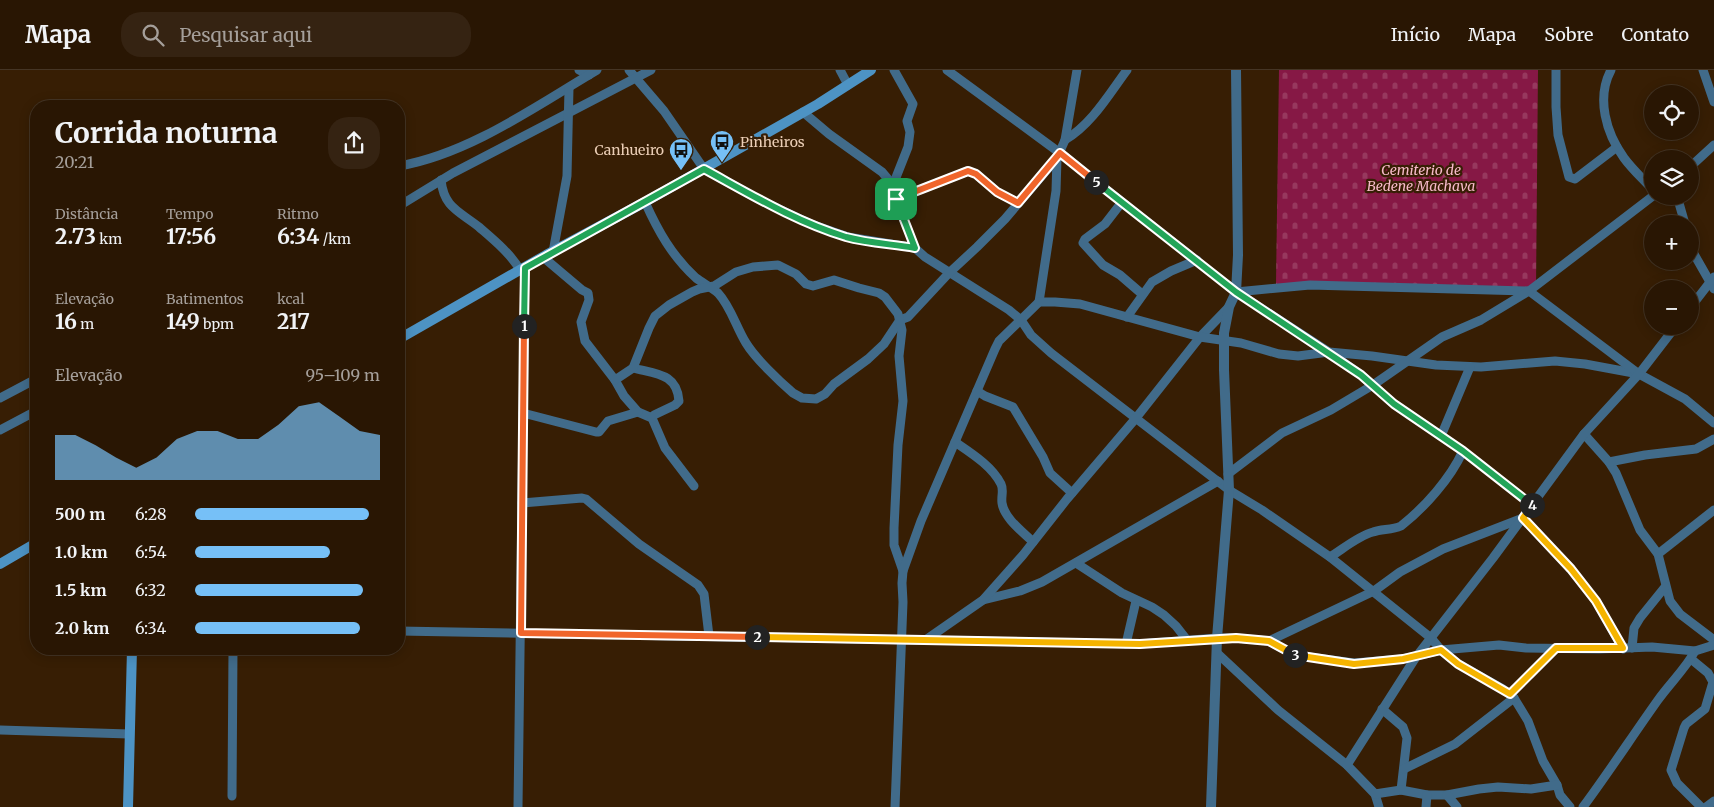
<!DOCTYPE html>
<html lang="pt">
<meta charset="utf-8">
<style>
body{margin:0;font-family:Merriweather,serif;background:#352312;color:#f1f3f6;height:100vh;display:flex;flex-direction:column;font-size:19px;white-space:nowrap}
*{box-sizing:border-box;margin:0}
p{font-size:16px;color:#a59f9a}
.icon{flex:none;width:28px;height:28px;fill:none;stroke:currentColor;stroke-width:2;stroke-linecap:round;stroke-linejoin:round}
.map{position:relative;flex:1;overflow:hidden}
.sheet{position:absolute;left:30px;top:30px;width:375px;height:555px;display:flex;flex-direction:column;background:#291603;border-radius:20px;box-shadow:0 2px 12px #0003,0 0 0 1px #453525}
.sheet>*{flex:none}
.buttons{position:absolute;left:1644px;top:15px;display:grid;gap:10px}
.buttons a{display:grid;place-items:center;width:55px;height:55px;border-radius:50%;background:#291603;box-shadow:0 2px 12px #0003,0 0 0 1px #453525;font-size:25px}
.pin{position:absolute;display:grid;place-items:center;width:42px;height:42px;color:#fff;margin:-21px;border-radius:10px;box-shadow:0 2px 8px #0006}
.km{position:absolute;width:25px;height:25px;margin:-12px;border-radius:50%;background:#222;color:#fff;font-size:14px;line-height:25px;text-align:center}
.round{display:grid;place-items:center;flex:none;width:52px;height:52px;border-radius:20px;background:#352312}
.head{display:flex;align-items:center;justify-content:space-between;height:85px;padding:0 25px}
h1{font-size:28px;font-weight:700;line-height:38px}
.metrics{display:grid;grid-template-columns:repeat(3,1fr);gap:8px;height:85px;padding:5px 25px}
.metrics div{display:grid;align-content:center}
.metrics b{font-size:21px;font-weight:700}
.metrics small{font-size:14px;font-weight:400}
.metrics p{font-size:14px}
.chart{height:140px;padding:10px 25px}
.chart p{display:flex;justify-content:space-between}
.chart svg{width:100%;height:90px;margin-top:5px;fill:#76c0f7;opacity:.7}
ul{padding:0 25px;list-style:none;font-size:16px}
li{display:grid;grid-template-columns:80px 60px 1fr;align-items:center;height:38px}
li i{height:12px;border-radius:6px;background:#76c0f7}
header{display:flex;align-items:center;gap:30px;box-sizing:border-box;height:70px;padding:0 25px;background:#291603;border-bottom:1px solid #453525}
header strong{font-size:24px}
nav{display:flex;gap:28px;margin-inline-start:auto;font-size:18px}
.search{width:350px;height:45px;background:#352312;display:flex;align-items:center;gap:12px;box-sizing:border-box;padding:0 18px;border-radius:20px;color:#a59f9a;font-size:19px}
.map>svg:first-child{display:block}
.cemetery{fill:url(#cemetery-stones)}
.lines{fill:none;stroke-linecap:round;stroke-linejoin:round}
.minor{stroke:#416b8a;stroke-width:9}
.tertiary{stroke:#416b8a;stroke-width:10}
.secondary{stroke:#4d93c4;stroke-width:10}
.split-1-casing{stroke:#fff;stroke-width:10}
.split-2-casing{stroke:#fff;stroke-width:10}
.split-3-casing{stroke:#fff;stroke-width:10}
.split-4-casing{stroke:#fff;stroke-width:10}
.split-5-casing{stroke:#fff;stroke-width:10}
.split-6-casing{stroke:#fff;stroke-width:10}
.split-1{stroke:#22a559;stroke-width:6}
.split-2{stroke:#f0652b;stroke-width:6}
.split-3{stroke:#f5b400;stroke-width:6}
.split-4{stroke:#f5b400;stroke-width:6}
.split-5{stroke:#22a559;stroke-width:6}
.split-6{stroke:#f0652b;stroke-width:6}
.labels{text-anchor:middle;dominant-baseline:central;stroke-width:4.5;stroke-linejoin:round;paint-order:stroke}
.poi-label{font-size:14px;fill:#ebceb6;stroke:#371e04;text-anchor:start}
.park-label{font-size:14px;font-style:italic;fill:#f7baca;stroke:#371e04}
</style>
<header>
<strong>Mapa</strong>
<div class="search"><svg class="icon" aria-label="search" viewBox="0 0 24 24"><circle cx="10" cy="10" r="6"/><path d="M15 15l6 6"/></svg>Pesquisar aqui</div>
<nav><a>Início</a><a>Mapa</a><a>Sobre</a><a>Contato</a></nav>
</header>
<div class="map">
<svg width="1714" height="737" viewBox="0 0 1714 737">
<defs>
<pattern id="cemetery-stones" width="16" height="16" patternUnits="userSpaceOnUse" patternTransform="scale(1.25)"><rect width="16" height="16" fill="#861845"/><path d="M2 7V4a2 2 0 0 1 4 0v3zM10 15v-3a2 2 0 0 1 4 0v3z" fill="#97385e"/></pattern>
</defs>
<rect width="100%" height="100%" fill="#371e04"/>
<path class="cemetery" d="M1279 0H1538L1536 218 1276 214Z"/>
<g class="lines">
<g class="minor">
<path d="M579 0 589 5"/>
<path d="M629 0 664 41 704 99 760 130 811 154 848 167 915 178"/>
<path d="M840 0 848 15"/>
<path d="M947 0 1060 83 1236 222 1329 282 1372 286 1436 295 1481 297 1555 291 1585 294 1639 304"/>
<path d="M1556 0V37L1558 65 1569 107 1575 109 1617 77"/>
<path d="M1611 0C1596 28 1606 63 1624 88 1632 99 1643 109 1652 119"/>
<path d="M1703 0 1714 32"/>
<path d="M803 42 829 64 882 102 893 115 896 129 915 178 925 187 1009 240 1021 250 1031 265 1051 283 1229 420 1262 440 1330 487 1431 568 1441 580 1458 594 1503 619 1514 628 1528 651 1543 691 1557 715 1560 725 1570 737"/>
<path d="M1065 70C1092 54 1109 24 1127 0"/>
<path d="M399 96C469 84 536 36 597 0"/>
<path d="M1690 97 1714 75"/>
<path d="M441 110C444 138 459 141 479 157 494 170 510 183 520 200"/>
<path d="M893 115 908 77 910 62 907 51 913 34 894 0"/>
<path d="M1677 126 1685 154"/>
<path d="M896 129 968 101 976 104 997 122 1018 133"/>
<path d="M645 132C658 161 672 186 696 208 703 213 712 218 718 223 731 237 736 257 746 273 755 288 779 311 793 323L802 328 816 329 825 324 834 314 868 289 884 274 900 250 908 247 949 203 977 177 1005 149 1057 88 1065 70 1077 0"/>
<path d="M1122 132 1105 154 1085 169 1083 173 1103 195 1120 205 1142 224"/>
<path d="M399 136 453 103 651 0"/>
<path d="M1690 173 1694 184 1714 219"/>
<path d="M553 182 567 106 569 18"/>
<path d="M543 187 582 220 588 223 589 230 581 252 585 271 615 310 624 326 638 342 652 348 665 378 694 416"/>
<path d="M1236 222 1310 215 1529 221 1639 304 1685 329 1714 353"/>
<path d="M1039 232 1056 121 1057 88"/>
<path d="M1690 238 1714 207"/>
<path d="M1127 247 1152 212 1171 201 1197 190"/>
<path d="M633 298C655 304 677 303 679 331L675 335 654 345 652 348"/>
<path d="M615 310 633 298 649 258 655 246 669 235 692 222 699 219 714 216 736 202 753 197 778 195 796 204 806 214 813 216 834 210 859 218 879 223 885 227 898 244 902 260 899 286 903 331 898 375 894 458V475L903 501"/>
<path d="M977 321 985 326 1013 337 1043 387 1050 403 1072 423"/>
<path d="M0 328 36 309"/>
<path d="M523 343 596 362H599L608 351 638 342"/>
<path d="M0 360 36 341"/>
<path d="M1584 364 1609 392 1616 403 1640 460 1658 484 1670 531 1680 544 1714 570"/>
<path d="M1441 366 1470 297"/>
<path d="M955 372C971 383 992 396 1001 414 1004 420 1001 426 1002 433 1004 448 1023 462 1033 472"/>
<path d="M1609 392 1645 385 1696 379 1714 369"/>
<path d="M1228 404 1282 363 1331 340 1373 315 1442 267 1481 250 1529 221 1653 126"/>
<path d="M522 433 582 428 586 429 639 474 698 515 704 524 709 566"/>
<path d="M1658 484 1714 440"/>
<path d="M1330 487C1343 479 1358 466 1373 462 1382 459 1392 460 1401 456 1425 437 1450 409 1463 381"/>
<path d="M1076 493 1122 523 1152 537 1164 545 1176 556 1187 570"/>
<path d="M983 530 1020 521 1042 512 1218 411"/>
<path d="M399 561 1140 574 1217 568H1236L1269 571 1294 585 1354 593 1403 589 1441 580 1499 575 1526 578 1599 579 1652 577 1695 581 1714 575"/>
<path d="M927 569 983 530 1023 485 1067 429 1136 348 1200 267 1229 237"/>
<path d="M1269 571 1374 521 1400 502 1443 479 1523 448 1571 499 1596 531 1623 579"/>
<path d="M1126 574 1136 531"/>
<path d="M1632 578 1634 558 1640 548 1665 517"/>
<path d="M1217 583 1278 640 1347 695 1375 724 1379 737"/>
<path d="M1691 589 1708 603 1713 612 1705 639 1686 654 1684 658 1671 700 1677 713 1701 737"/>
<path d="M1510 624 1556 578"/>
<path d="M1382 639 1403 657 1407 668 1401 720"/>
<path d="M0 660 129 664"/>
<path d="M1347 695 1416 587 1493 488 1584 364 1639 304 1676 256"/>
<path d="M1404 699 1455 674 1514 628"/>
<path d="M1375 724 1401 720 1427 725H1447L1479 719 1498 717 1531 719 1557 715"/>
<path d="M1447 725 1457 737"/>
<path d="M232 726 233 579"/>
<path d="M518 737 525 198"/>
<path d="M895 737 903 532 902 513 903 501 921 451 995 279 999 271 1039 232H1055L1080 234 1200 267 1241 273 1279 284 1298 286 1329 282 1361 305 1394 334 1463 381 1532 435"/>
<path d="M1426 737 1427 725"/>
<path d="M1583 737C1609 702 1633 665 1658 630 1670 613 1686 598 1695 581"/>
<path d="M1706 737 1714 731"/>
</g>
<path class="tertiary" d="M1211 737 1217 568 1229 420 1224 300V263L1229 237 1236 222 1238 185 1236 0"/>
<g class="secondary">
<path d="M399 269 546 185 645 132 818 34 871 0"/>
<path d="M0 494 36 473"/>
<path d="M128 737 132 579"/>
</g>
</g>
<g class="lines">
<g class="split-1-casing">
<path id="split-1" d="M524 256 525 198 704 99C750 124 796 152 846 167 868 173 892 174 915 178L896 129"/>
</g>
<g class="split-2-casing">
<path id="split-2" d="M524 256 521 563 757 567"/>
</g>
<g class="split-3-casing">
<path id="split-3" d="M757 567 1140 574 1236 568 1269 571 1295 585"/>
</g>
<g class="split-4-casing">
<path id="split-4" d="M1295 585 1354 594 1403 589 1441 580 1458 594 1510 624 1556 578H1623L1596 531 1571 499 1523 448 1532 435"/>
</g>
<g class="split-5-casing">
<path id="split-5" d="M1096 112 1236 222 1361 305 1394 334 1463 381 1532 435"/>
</g>
<g class="split-6-casing">
<path id="split-6" d="M896 129 968 101 976 104 997 122 1018 133 1060 83 1096 112"/>
</g>
<use href="#split-1" class="split-1"/>
<use href="#split-2" class="split-2"/>
<use href="#split-3" class="split-3"/>
<use href="#split-4" class="split-4"/>
<use href="#split-5" class="split-5"/>
<use href="#split-6" class="split-6"/>
</g>
<defs>
<g id="bus-pin" transform="scale(1.25)"><path d="M0 17L-7.5 6A9.5 9.5 0 1 1 7.5 6Z" fill="#76c0f7" stroke="#371e04"/><path d="M-5-6H5V4H4V6H2V4H-2V6H-4V4H-5ZM-3.5-4V0h7V-4ZM-3.5 1.2v1.5H-2V1.2ZM2 1.2v1.5H3.5V1.2Z" fill="#111"/></g>
</defs>
<g fill-rule="evenodd">
<use href="#bus-pin" x="722" y="72"/>
<use href="#bus-pin" x="681" y="80"/>
</g>
<g class="labels">
<g class="poi-label">
<text x="740" y="72">Pinheiros</text>
<text x="664" y="80" text-anchor="end">Canhueiro</text>
</g>
<g class="park-label">
<text x="1421" y="100">Cemiterio de<tspan x="1421" dy="16">Bedene Machava</tspan></text>
</g>
</g>
</svg>
<div class="buttons">
<a><svg class="icon" aria-label="locate" viewBox="0 0 24 24"><circle cx="12" cy="12" r="6"/><path d="M12 2v4M12 18v4M2 12h4M18 12h4"/></svg></a>
<a><svg class="icon" aria-label="layers" viewBox="0 0 24 24"><path d="M12 4l9 5-9 5-9-5zM3 14l9 5 9-5"/></svg></a>
<a>+</a>
<a>−</a>
</div>
<div class="pin" style="left:896px;top:129px;background:#1e9e55"><svg class="icon" aria-label="arrive" viewBox="0 0 24 24"><path d="M6 21V4h12l-3 4 3 4H6"/></svg></div>
<b class="km" style="left:524px;top:256px">1</b>
<b class="km" style="left:757px;top:567px">2</b>
<b class="km" style="left:1295px;top:585px">3</b>
<b class="km" style="left:1532px;top:435px">4</b>
<b class="km" style="left:1096px;top:112px">5</b>
<section class="sheet">
<div class="head"><div><h1>Corrida noturna</h1><p>20:21</p></div><a class="round"><svg class="icon" aria-label="share" viewBox="0 0 24 24"><path d="M12 15V3M7 8l5-5 5 5M5 13v7h14v-7"/></svg></a></div>
<div class="metrics">
<div><p>Distância</p><b>2.73<small> km</small></b></div>
<div><p>Tempo</p><b>17:56</b></div>
<div><p>Ritmo</p><b>6:34<small> /km</small></b></div>
</div>
<div class="metrics">
<div><p>Elevação</p><b>16<small> m</small></b></div>
<div><p>Batimentos</p><b>149<small> bpm</small></b></div>
<div><p>kcal</p><b>217</b></div>
</div>
<div class="chart"><p><span>Elevação</span>95–109 m</p>
<svg viewBox="0 0 160 44" preserveAspectRatio="none"><path d="M0 44V22L10 22L20 27L30 33L40 38L50 33L60 24L70 20L80 20L90 24L100 24L110 17L120 8L130 6L140 13L150 20L160 22V44z"/></svg>
</div>
<ul>
<li><b>500 m</b>6:28<i style="width:94%"></i></li>
<li><b>1.0 km</b>6:54<i style="width:73%"></i></li>
<li><b>1.5 km</b>6:32<i style="width:91%"></i></li>
<li><b>2.0 km</b>6:34<i style="width:89%"></i></li>
</ul>
</section>
</div>
